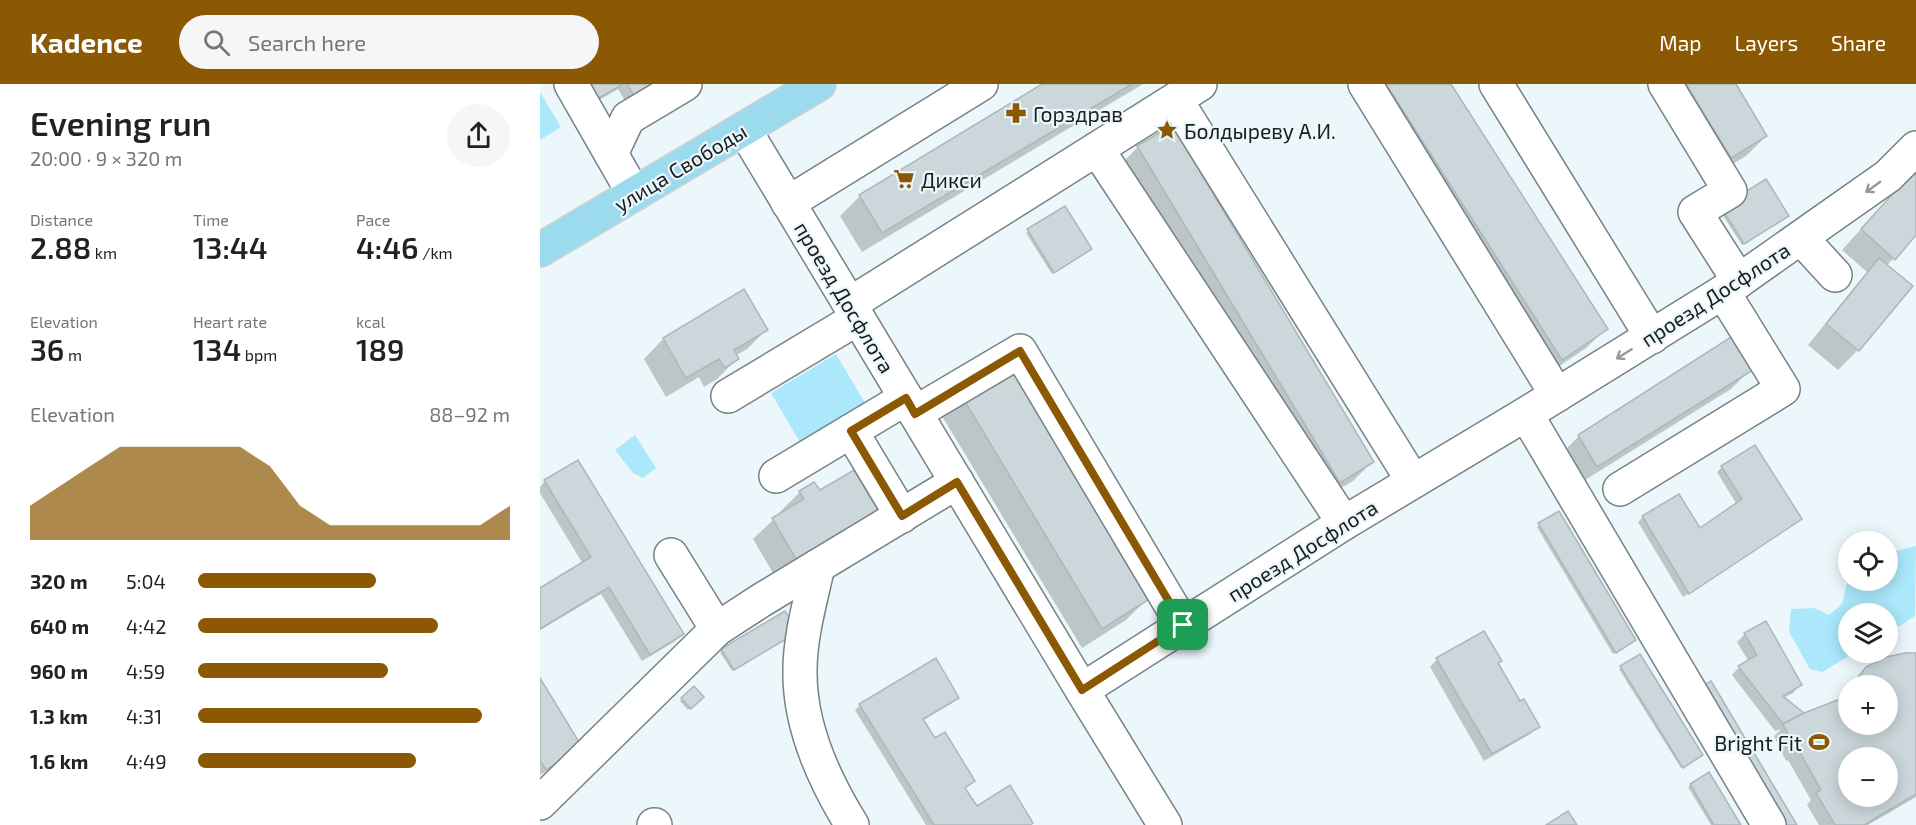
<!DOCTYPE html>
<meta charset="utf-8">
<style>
body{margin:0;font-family:"Exo 2",sans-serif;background:#f6f6f6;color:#222;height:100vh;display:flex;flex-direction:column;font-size:22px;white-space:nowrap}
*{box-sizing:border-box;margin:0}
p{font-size:20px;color:#767676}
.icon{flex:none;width:33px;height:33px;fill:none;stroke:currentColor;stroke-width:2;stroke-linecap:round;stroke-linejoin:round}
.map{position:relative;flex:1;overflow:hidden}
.drawer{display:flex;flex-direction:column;background:#fff;width:540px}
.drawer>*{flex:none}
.tools{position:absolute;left:1298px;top:447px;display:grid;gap:12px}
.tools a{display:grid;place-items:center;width:60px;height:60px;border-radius:50%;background:#fff;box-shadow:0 3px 15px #0003;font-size:30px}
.pin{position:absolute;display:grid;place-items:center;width:51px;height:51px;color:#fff;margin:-26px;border-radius:12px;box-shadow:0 3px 9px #0006}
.round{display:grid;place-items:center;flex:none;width:63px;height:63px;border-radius:32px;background:#f6f6f6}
.overview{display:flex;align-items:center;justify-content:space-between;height:102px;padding:0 30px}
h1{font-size:33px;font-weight:600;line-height:45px}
.stats{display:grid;grid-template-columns:repeat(3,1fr);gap:9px;height:102px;padding:6px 30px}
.stats div{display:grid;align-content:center}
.stats b{font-size:30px;font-weight:600}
.stats small{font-size:16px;font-weight:400}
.stats p{font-size:16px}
.chart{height:168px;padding:12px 30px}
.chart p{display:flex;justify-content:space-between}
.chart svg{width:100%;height:108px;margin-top:6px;fill:#8b5803;opacity:.7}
ul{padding:0 30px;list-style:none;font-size:20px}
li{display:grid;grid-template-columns:96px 72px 1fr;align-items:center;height:45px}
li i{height:15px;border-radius:8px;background:#8b5803}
header{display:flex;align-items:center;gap:36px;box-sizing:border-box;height:84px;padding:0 30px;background:#8b5803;color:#fff}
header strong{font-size:28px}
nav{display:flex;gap:33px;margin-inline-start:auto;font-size:21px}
.search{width:420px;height:54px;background:#f6f6f6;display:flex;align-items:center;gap:15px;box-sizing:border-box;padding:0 21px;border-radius:33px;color:#767676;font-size:22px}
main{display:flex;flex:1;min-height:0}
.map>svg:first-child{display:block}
.green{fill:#abe8fc}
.shadow{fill:#0003;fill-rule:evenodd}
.building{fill:#cbd7db;stroke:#acb7bb;stroke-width:1.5;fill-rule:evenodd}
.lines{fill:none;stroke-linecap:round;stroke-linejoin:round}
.minor-casing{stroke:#778285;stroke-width:36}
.major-casing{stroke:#d1d2d2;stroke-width:36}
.minor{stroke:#fff;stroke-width:33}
.major{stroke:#9cdbee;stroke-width:33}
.oneway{stroke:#98999a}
.route-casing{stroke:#fff;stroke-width:12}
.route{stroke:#8b5803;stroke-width:8}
.labels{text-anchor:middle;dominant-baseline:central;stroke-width:4.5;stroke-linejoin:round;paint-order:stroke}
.poi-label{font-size:21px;fill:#191d1e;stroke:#ebf7fb;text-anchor:start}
.street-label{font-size:21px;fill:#191d1e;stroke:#ebf7fb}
</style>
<header>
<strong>Kadence</strong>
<div class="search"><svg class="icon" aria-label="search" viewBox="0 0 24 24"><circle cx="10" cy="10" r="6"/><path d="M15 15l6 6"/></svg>Search here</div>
<nav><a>Map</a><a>Layers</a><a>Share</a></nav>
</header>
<main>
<section class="drawer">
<div class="overview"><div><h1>Evening run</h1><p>20:00 · 9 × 320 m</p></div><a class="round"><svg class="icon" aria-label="share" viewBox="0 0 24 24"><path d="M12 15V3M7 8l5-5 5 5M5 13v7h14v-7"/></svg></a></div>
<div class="stats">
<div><p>Distance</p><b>2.88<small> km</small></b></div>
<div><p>Time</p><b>13:44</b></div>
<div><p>Pace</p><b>4:46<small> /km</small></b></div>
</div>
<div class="stats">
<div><p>Elevation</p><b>36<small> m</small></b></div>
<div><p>Heart rate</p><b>134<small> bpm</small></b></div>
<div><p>kcal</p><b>189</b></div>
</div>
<div class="chart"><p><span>Elevation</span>88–92 m</p>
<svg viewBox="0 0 160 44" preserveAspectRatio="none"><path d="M0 44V30L10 22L20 14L30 6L40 6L50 6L60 6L70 6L80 14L90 30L100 38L110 38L120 38L130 38L140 38L150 38L160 30V44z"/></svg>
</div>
<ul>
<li><b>320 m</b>5:04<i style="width:57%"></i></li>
<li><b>640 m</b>4:42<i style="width:77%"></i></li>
<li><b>960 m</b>4:59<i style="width:61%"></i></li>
<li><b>1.3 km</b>4:31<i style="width:91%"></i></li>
<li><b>1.6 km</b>4:49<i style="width:70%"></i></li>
</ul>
</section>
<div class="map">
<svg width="1376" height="741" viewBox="0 0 1376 741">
<rect width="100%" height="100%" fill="#ebf7fb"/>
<g class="green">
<path d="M0 8 21 43 0 56Z"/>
<path d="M296 270 325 319 260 358 231 309Z"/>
<path d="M95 351 116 384 103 394 93 389 75 366Z"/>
<path d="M1376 462 1375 532 1347 550V530H1308V568L1314 569 1282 588 1270 585 1249 548 1251 525 1274 524 1289 531 1302 520 1307 498 1309 496H1347V469Z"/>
</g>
<g class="shadow">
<path d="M38 0H125L88 22 78 5 51 21Z"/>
<path d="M506 0H603L322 168 300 132 320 112Z"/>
<path d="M814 0H909L1066 245 1046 264 1002 294Z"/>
<path d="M1114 0H1194L1226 52 1206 72 1171 93Z"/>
<path d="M598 63 832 378 813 397 779 417 578 83Z"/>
<path d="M1361 101 1353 175 1346 182 1371 202 1318 266 1298 286 1268 261 1327 188 1302 166Z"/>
<path d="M524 124 548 167 512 190 486 149Z"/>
<path d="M1180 127 1245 133 1202 161Z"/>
<path d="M226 246 207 265 195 272 197 275 177 295 164 303 159 293 126 313 104 275 123 255Z"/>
<path d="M1190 255 1211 285 1191 305 1037 401 1019 372 1039 352Z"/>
<path d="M422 313 606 516 586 536 542 564 402 332Z"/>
<path d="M1182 383 1260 435 1255 440 1143 513 1098 438 1103 433 1160 446 1197 421 1177 388Z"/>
<path d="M5 397 142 550 134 558 102 577 61 510 0 546V506L43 480 0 409V403Z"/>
<path d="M260 408 279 409 336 426 316 446 236 494 213 455 233 436 242 430 240 428Z"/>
<path d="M999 441 1092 558 1073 570 997 443Z"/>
<path d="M254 550 192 587 180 568 182 566Z"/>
<path d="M1205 550 1260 601 1253 609 1243 614 1264 631 1300 617 1308 606V640H1347V602H1311L1327 584 1376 571V713L1328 741H1279L1267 721 1271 716 1248 676 1246 677 1234 652 1241 645 1235 647 1192 591 1199 583 1209 578 1197 558ZM1308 674H1347V712H1308Z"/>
<path d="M897 575 957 580 979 619 998 642 990 650 944 677 890 583Z"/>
<path d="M1081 583 1159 673 1141 684 1079 585Z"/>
<path d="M0 597 32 671 0 691Z"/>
<path d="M154 604 162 613 148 626 140 617Z"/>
<path d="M417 613 412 619 382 637 395 657 434 697 424 705 436 724 489 741H386L315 626 320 621Z"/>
<path d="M1169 690 1199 741H1171L1148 703Z"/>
</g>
<g class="building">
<path d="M50 0H83L59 14Z"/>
<path d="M87 0H122L96 15Z"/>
<path d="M502 0H592L342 149 319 111Z"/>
<path d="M846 0H911L1068 245 1022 276Z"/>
<path d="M1146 0H1196L1227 52 1191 74Z"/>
<path d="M632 41 834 378 800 399 597 62Z"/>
<path d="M1376 84V151L1355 176 1321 145Z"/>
<path d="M1226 95 1249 132 1204 160 1181 123Z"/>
<path d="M525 122 552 165 514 189 487 145Z"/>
<path d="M1339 174 1373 202 1319 267 1286 240Z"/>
<path d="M204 205 228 246 194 266 199 275 185 284 179 275 146 294 123 254Z"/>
<path d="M1191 253 1213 286 1057 383 1038 351Z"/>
<path d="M471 283 608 516 562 545 421 311Z"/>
<path d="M1215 361 1262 435 1149 510 1102 432 1139 410 1160 444 1202 415 1181 382Z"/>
<path d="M38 376 144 550 110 571 69 503 0 545V504L51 473 4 396Z"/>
<path d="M314 386 338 426 256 475 232 434 264 415 259 407 274 398 280 406Z"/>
<path d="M1019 427 1096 556 1076 569 998 439Z"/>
<path d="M245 527 258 548 194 586 181 565Z"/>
<path d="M1226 537 1262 601 1243 612 1264 629 1243 640 1198 582 1217 571 1204 549Z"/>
<path d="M944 547 962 577 958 579 980 617 984 615 1000 643 952 670 896 574Z"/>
<path d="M1365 569H1376V710L1324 741H1295L1276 709 1281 706 1259 667 1256 668 1243 640 1264 629 1303 614 1308 607V640H1347V602H1311L1326 583 1346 573ZM1308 674H1347V712H1308Z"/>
<path d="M1100 570 1163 671 1143 684 1080 582Z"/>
<path d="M396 574 419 614 383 635 395 654 405 648 435 697 425 704 437 722 470 701 493 739 490 741H394L319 620Z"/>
<path d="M0 594 42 663 6 686 0 676Z"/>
<path d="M1171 597 1257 741H1237L1156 606Z"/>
<path d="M154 602 164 613 151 625 141 614Z"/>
<path d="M1169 688 1201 741H1174L1150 700Z"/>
<path d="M1028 727 1037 741H1006Z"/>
</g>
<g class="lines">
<g class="minor-casing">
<g id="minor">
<path d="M31 0 94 110"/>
<path d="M825 0 1017 311"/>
<path d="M956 0 1112 253"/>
<path d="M1125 0 1190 107 1155 128 1199 197"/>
<path d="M636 16 873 397"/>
<path d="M204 45 542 606 804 439 986 330 1183 208 1348 92 1376 64"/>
<path d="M557 65 804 439"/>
<path d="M71 70 88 34 145 0"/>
<path d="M248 119 441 0"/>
<path d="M1261 154 1295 191"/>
<path d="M310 220 660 0"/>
<path d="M188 312 318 234"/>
<path d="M375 329 480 267 643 541"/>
<path d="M986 330 1229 741"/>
<path d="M311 347 362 432"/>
<path d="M236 392 366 314"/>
<path d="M1080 405 1243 305 1183 208"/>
<path d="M131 471 177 545"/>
<path d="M278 482C271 514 260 552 260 586 259 641 284 696 312 741"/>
<path d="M542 606 625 741"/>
<path d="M0 719 177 545 220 517 417 398"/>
<path d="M114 741H115"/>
</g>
</g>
<g class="major-casing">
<path id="major" d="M0 166 279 0"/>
</g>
<use href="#minor" class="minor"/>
<use href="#major" class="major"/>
</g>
<defs><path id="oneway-shaft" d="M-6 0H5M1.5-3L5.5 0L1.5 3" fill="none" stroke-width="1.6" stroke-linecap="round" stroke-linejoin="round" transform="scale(1.5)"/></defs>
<g class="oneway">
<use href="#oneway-shaft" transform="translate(1333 103) rotate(144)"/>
<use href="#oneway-shaft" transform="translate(1084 270) rotate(148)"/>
</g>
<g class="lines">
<g class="route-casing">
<path id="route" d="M480 267 643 541 542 606 417 398 362 432 311 347 366 314 375 330Z"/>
</g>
<use href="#route" class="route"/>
</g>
<defs>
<g id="pharmacy-bare" transform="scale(1.62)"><path d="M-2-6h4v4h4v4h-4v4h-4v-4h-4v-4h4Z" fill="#8b5803" stroke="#ebf7fb" stroke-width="2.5" paint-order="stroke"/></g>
<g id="sight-bare" transform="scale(1.62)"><path d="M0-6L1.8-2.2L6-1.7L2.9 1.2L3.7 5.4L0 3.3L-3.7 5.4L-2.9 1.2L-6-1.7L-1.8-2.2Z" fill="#8b5803" stroke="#ebf7fb" stroke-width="2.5" paint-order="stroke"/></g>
<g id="supermarket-bare" transform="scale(1.62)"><path d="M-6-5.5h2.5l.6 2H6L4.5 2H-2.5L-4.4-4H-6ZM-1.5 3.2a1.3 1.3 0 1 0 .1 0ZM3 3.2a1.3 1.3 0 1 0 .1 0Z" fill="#8b5803" stroke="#ebf7fb" stroke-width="2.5" paint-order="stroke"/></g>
<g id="stadium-bare" transform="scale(1.62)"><path d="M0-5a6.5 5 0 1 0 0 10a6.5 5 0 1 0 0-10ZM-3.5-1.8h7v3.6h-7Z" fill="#8b5803" stroke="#ebf7fb" stroke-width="2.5" paint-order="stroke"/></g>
</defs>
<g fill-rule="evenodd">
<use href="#pharmacy-bare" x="476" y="29"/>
<use href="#sight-bare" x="627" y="46"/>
<use href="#supermarket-bare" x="364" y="95"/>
<use href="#stadium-bare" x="1279" y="658"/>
</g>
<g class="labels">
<g class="poi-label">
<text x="493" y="29">Горздрав</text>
<text x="644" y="46">Болдыреву А.И.</text>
<text x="381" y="95">Дикси</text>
<text x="1262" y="658" text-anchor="end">Bright Fit</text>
</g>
<g class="street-label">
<text transform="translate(140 83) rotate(-31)">улица Свободы</text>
<text transform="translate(1175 210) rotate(-33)">проезд Досфлота</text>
<text transform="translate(305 213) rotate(59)">проезд Досфлота</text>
<text transform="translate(762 466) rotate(-32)">проезд Досфлота</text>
</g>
</g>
</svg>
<div class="tools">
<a><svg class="icon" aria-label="locate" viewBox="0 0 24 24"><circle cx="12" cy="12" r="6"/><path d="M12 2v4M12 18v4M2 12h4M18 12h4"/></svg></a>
<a><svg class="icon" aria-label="layers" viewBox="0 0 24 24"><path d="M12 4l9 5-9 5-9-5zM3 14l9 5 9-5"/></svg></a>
<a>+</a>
<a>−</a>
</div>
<div class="pin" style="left:643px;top:541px;background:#1e9e55"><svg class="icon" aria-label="arrive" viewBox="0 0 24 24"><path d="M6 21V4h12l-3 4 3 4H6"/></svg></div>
</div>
</main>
